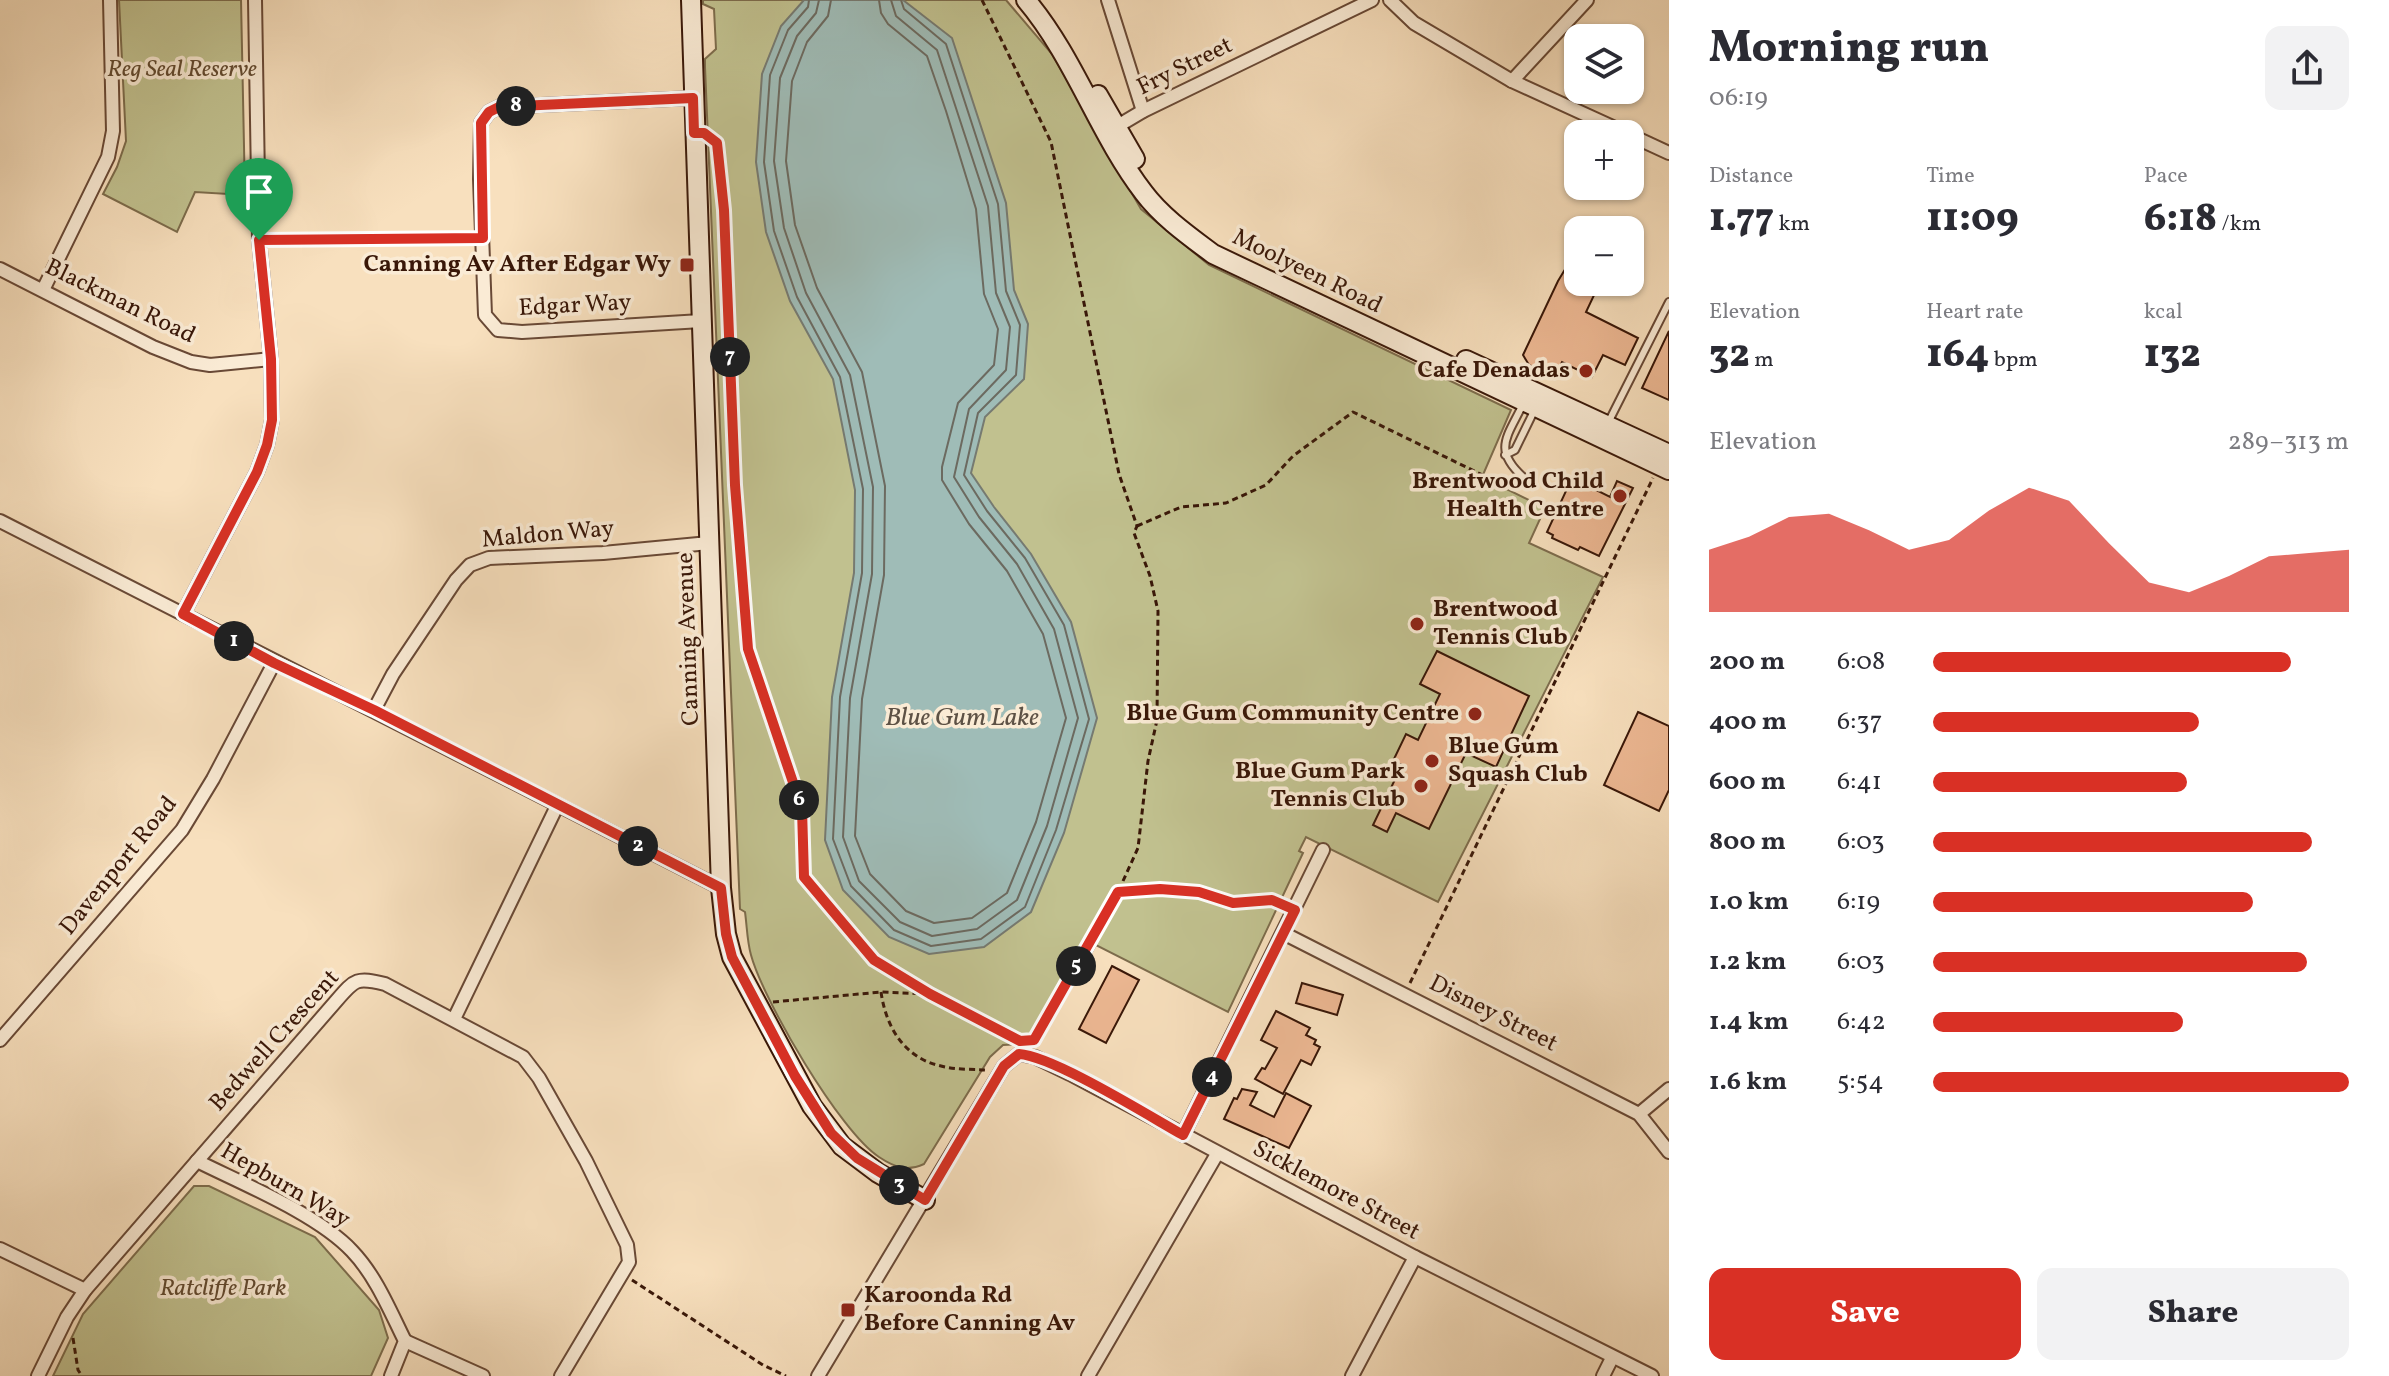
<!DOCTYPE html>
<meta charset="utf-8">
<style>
body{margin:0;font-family:Vollkorn,serif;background:#f2f2f3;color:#2b2b33;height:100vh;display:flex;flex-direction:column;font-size:30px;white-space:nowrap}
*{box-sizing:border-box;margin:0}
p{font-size:26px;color:#7c7c81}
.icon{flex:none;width:44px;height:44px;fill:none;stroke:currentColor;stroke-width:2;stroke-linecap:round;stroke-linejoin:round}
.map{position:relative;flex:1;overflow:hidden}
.sheet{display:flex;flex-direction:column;background:#fff;width:720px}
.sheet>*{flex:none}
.controls{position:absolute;left:1564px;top:24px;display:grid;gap:16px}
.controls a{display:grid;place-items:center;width:80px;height:80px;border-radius:16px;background:#fff;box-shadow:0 2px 6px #0004;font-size:40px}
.pin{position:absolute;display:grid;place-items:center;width:68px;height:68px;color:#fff;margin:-82px -34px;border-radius:50% 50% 50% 0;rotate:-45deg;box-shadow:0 0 8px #0007}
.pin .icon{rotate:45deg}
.km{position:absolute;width:40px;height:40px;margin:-20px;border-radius:50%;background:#222;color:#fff;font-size:22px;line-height:40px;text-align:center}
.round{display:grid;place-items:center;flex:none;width:84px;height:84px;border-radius:16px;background:#f2f2f3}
.head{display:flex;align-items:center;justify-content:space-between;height:136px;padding:0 40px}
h1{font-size:44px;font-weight:800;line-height:60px}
.metrics{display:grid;grid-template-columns:repeat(3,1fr);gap:12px;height:136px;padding:8px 40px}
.metrics div{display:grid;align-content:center}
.metrics b{font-size:40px;font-weight:800}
.metrics small{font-size:22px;font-weight:400}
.metrics p{font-size:22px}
.chart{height:224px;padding:16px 40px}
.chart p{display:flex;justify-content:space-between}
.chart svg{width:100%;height:144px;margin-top:8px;fill:#d93025;opacity:.7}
.button{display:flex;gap:16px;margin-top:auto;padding:16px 40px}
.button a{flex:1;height:92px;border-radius:16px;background:#d93025;color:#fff;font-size:32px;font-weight:800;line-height:92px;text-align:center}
.button a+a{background:#f2f2f3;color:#2b2b33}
ul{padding:0 40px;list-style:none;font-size:26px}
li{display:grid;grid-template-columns:128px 96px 1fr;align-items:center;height:60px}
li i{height:20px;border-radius:10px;background:#d93025}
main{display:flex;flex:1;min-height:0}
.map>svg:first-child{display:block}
.green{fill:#c1c18f;stroke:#7d6c4c;stroke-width:2}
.water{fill:#9fbcb7;stroke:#767a71;stroke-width:2}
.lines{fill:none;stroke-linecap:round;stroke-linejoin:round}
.shore{stroke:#6c6a60;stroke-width:2}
.building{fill:#edb893;stroke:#391708;stroke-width:2}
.lane-casing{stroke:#694936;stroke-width:10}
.street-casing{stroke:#694936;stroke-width:16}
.secondary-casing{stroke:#391708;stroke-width:22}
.path{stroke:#391708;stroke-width:3;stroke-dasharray:6 4;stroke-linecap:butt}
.lane{stroke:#faebd5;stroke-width:6}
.street{stroke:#faebd5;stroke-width:12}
.secondary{stroke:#faebd5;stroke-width:18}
.route-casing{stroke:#fff;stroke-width:16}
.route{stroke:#d93025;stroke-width:10}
.poi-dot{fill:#8f2418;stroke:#faebd5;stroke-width:3}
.labels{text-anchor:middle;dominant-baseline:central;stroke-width:7;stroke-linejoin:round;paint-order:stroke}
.street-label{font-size:24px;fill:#391708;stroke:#faebd5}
.park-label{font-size:24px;font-style:italic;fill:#624a30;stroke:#faebd5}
.poi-label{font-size:24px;font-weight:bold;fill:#391708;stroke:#faebd5;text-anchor:end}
.water-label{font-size:26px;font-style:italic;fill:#5d5145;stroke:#faebd5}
</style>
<main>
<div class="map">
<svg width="1669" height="1376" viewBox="0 0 1669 1376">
<rect width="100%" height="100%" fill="#f8e0be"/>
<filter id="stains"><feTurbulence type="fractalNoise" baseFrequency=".0025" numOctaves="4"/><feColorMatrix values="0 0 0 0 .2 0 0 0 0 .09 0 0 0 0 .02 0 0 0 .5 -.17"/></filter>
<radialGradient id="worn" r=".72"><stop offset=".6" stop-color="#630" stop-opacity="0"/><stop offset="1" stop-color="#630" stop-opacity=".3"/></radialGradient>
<g class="green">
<path d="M119 0H241L245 195 195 192 177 232 103 194 117 167 126 141Z"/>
<path d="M703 0H1006L1052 54 1141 209 1209 265 1511 410 1482 477 1545 508 1529 543 1603 577 1438 902 1306 837 1299 851 1303 853 1228 1012 1096 945 1039 1043 1003 1045 990 1057 924 1164C907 1172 894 1167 879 1157 840 1132 763 1000 751 955 747 941 747 926 745 912L740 909 705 67V59L716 49 714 9 703 4Z"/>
<path d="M194 1186H209L315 1237 379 1310 388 1338 371 1376H53L83 1314Z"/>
</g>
<path class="water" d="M804 0H903L952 38 1006 203 1014 290 1028 324 1024 379 985 417 971 473 994 507 1031 554 1071 622 1097 718 1064 833 1031 912 984 947 929 954 889 937 843 890 825 840 832 697 854 573 855 490 833 379 790 301 766 232 756 162 762 74 781 26Z"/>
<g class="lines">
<g class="shore">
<path d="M809 0 808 7 788 30 770 75 764 162 774 231 797 297 840 377 863 489 862 573 840 697 833 839 851 886 894 930 931 946 981 939 1025 907 1056 830 1089 719 1064 625 1025 558 987 511 964 475 978 413 1016 375 1020 325 1006 291 998 204 946 44 904 9 901 0"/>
<path d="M819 0 816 13 797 36 780 78 774 161 784 228 806 293 850 375 873 487 872 574 850 698 843 837 859 881 900 922 932 936 977 929 1017 900 1047 826 1078 718 1054 629 1017 564 979 517 954 477 969 409 1006 370 1010 327 996 293 988 206 937 50 896 16 891 0"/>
<path d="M831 0 828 16 807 42 792 81 786 161 795 225 817 288 862 372 885 486 884 575 862 699 855 836 870 874 906 911 934 923 972 918 1007 893 1036 822 1066 718 1043 634 1007 571 969 524 942 480V467L958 403 994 365 998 329 984 294 976 209 946 111 927 56 888 24 881 13 879 0"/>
</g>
</g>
<g class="building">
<path d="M1578 248V282H1588L1586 286 1596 291 1586 312 1638 338 1625 365 1603 355 1592 377 1562 362 1555 377 1529 365 1523 355 1558 281Z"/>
<path d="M1669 331V400L1642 388Z"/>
<path d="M1572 478 1610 497 1617 481 1633 488 1599 556 1580 547 1578 550 1552 538 1553 535 1547 532Z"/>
<path d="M1437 651 1529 696 1496 767 1466 753 1429 829 1396 813 1387 832 1373 825 1402 765 1393 761 1406 734 1418 740 1440 694 1420 684Z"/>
<path d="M1638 712 1669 726V790L1659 811 1604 785Z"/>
<path d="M1112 966 1139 980 1106 1043 1079 1029Z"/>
<path d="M1302 983 1343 995 1337 1015 1296 1003Z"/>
<path d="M1276 1011 1310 1028 1306 1035 1316 1040 1314 1044 1320 1047 1311 1065 1301 1060 1283 1094 1255 1079 1262 1068 1265 1069 1277 1048 1261 1040Z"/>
<path d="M1242 1089 1257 1092 1250 1105 1274 1117 1286 1093 1311 1106 1289 1148 1224 1119 1234 1098 1237 1099Z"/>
</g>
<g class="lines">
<g class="lane-casing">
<g id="lane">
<path d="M1609 421 1669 302"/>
<path d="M1505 455 1515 450 1535 409"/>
<path d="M1523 477C1492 449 1508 436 1523 404"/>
</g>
</g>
<g class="street-casing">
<g id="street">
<path d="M1108 0 1143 111"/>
<path d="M1390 0 1414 23 1512 81 1628 134"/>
<path d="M1512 81 1587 0"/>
<path d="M693 98 499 107 489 112 481 123 480 179 485 315 498 330 522 332 701 321"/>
<path d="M1111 130 1143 111 1372 0"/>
<path d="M1630 135 1669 153"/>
<path d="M0 269 153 347 191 362 210 365 271 359"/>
<path d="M43 290 108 157 113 131 110 0"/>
<path d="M0 521C240 643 479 767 721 888"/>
<path d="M183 614 257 472 267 445 272 420 271 359 259 240 255 0"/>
<path d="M374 710 393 674 456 580 470 565 489 558 603 553 709 543"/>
<path d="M1283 933 1639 1114 1669 1152"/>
<path d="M454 1019 557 806"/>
<path d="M0 1040 182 830 213 779 274 663"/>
<path d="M1639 1114 1669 1089"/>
<path d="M1183 1135 1323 850"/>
<path d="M197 1161C243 1184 317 1214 352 1251 376 1276 390 1311 405 1341L391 1376"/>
<path d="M0 1249 85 1290"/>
<path d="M405 1341 483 1376"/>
<path d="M38 1376 67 1317 85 1290 337 1000C355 979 357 977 385 984L523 1057 539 1078 586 1161 627 1245 629 1262 561 1376"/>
<path d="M818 1376 1004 1066 1019 1054 1035 1057 1070 1074 1415 1257 1652 1376"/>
<path d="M1088 1376 1217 1154"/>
<path d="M1352 1376 1415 1257"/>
<path d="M1603 1376 1612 1358"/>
</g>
</g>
<g class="secondary-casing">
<g id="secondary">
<path d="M691 0 721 888 726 934 732 957 812 1106 842 1146 878 1173 925 1200"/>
<path d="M1026 0C1075 58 1098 133 1144 193 1162 217 1189 236 1213 254L1669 470"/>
<path d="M1098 95 1135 159"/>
<path d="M1466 360 1669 454"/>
</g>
</g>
<g class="path">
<path d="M982 0 1051 142 1119 474 1137 526 1134 533 1150 576 1158 611 1157 720 1148 761 1138 848 1118 892 1034 1040 1029 1041"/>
<path d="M711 139 717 143 724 210 735 485 748 649 802 809 804 877 874 960 930 994 1018 1040"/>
<path d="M271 240 471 238"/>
<path d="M1137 526 1181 507 1226 503 1266 485 1293 456 1353 412 1503 485 1513 481"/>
<path d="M1118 892 1160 889 1199 892 1233 903 1272 900 1283 905"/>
<path d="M1410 983 1653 478"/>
<path d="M881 992C886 1027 904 1058 941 1066 956 1070 972 1069 986 1070"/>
<path d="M773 1002 881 992 929 994"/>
<path d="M632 1280 763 1365 786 1376"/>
<path d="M73 1338 78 1370 82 1376"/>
</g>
<use href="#lane" class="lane"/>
<use href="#street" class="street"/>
<use href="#secondary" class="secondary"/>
</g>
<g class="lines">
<g class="route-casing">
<path id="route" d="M693 98 694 133H704L717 143 724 210 735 485 748 649 802 809 804 877 874 960 930 994 1020 1041 1034 1040 1118 892 1160 889 1199 892 1233 903 1272 900 1295 910 1183 1135C1149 1116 1053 1056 1019 1054L1004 1066 925 1200 857 1158 831 1133 795 1076 732 957 726 934 721 888 374 710 274 663 183 614 257 472 267 445 272 420 271 359 259 240 483 238 481 123 489 112 499 107Z"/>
</g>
<use href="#route" class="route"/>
</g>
<g class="poi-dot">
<rect x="679" y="257" width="16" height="16" rx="4"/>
<circle cx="1586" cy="371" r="8"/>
<circle cx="1620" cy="496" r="8"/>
<circle cx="1417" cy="624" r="8"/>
<circle cx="1475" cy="714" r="8"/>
<circle cx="1432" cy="761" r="8"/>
<circle cx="1421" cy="786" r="8"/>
<rect x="840" y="1302" width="16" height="16" rx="4"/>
</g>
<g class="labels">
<g class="street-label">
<text transform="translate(1185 67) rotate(-26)">Fry Street</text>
<text transform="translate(1307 272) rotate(26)">Moolyeen Road</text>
<text transform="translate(120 302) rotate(26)">Blackman Road</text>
<text transform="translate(575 306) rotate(-3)">Edgar Way</text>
<text transform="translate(548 535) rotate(-5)">Maldon Way</text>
<text transform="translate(689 639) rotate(-92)">Canning Avenue</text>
<text transform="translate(119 866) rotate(-51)">Davenport Road</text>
<text transform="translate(1493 1014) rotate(27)">Disney Street</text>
<text transform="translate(275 1041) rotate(-48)">Bedwell Crescent</text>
<text transform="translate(285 1186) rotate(30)">Hepburn Way</text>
<text transform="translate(1336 1191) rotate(28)">Sicklemore Street</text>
</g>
<g class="park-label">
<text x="182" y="70">Reg Seal Reserve</text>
<text x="223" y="1289">Ratcliffe Park</text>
</g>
<g class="poi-label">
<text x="671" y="265">Canning Av After Edgar Wy</text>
<text x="1570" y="371">Cafe Denadas</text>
<text x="1604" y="482">Brentwood Child<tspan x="1604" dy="28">Health Centre</tspan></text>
<text x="1433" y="610" text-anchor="start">Brentwood<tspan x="1433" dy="28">Tennis Club</tspan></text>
<text x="1459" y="714">Blue Gum Community Centre</text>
<text x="1448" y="747" text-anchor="start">Blue Gum<tspan x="1448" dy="28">Squash Club</tspan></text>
<text x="1405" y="772">Blue Gum Park<tspan x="1405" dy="28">Tennis Club</tspan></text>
<text x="864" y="1296" text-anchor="start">Karoonda Rd<tspan x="864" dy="28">Before Canning Av</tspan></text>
</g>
<g class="water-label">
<text x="962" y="718">Blue Gum Lake</text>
</g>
</g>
<rect width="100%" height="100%" filter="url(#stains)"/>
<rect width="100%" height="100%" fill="url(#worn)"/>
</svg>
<div class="controls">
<a><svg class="icon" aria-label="layers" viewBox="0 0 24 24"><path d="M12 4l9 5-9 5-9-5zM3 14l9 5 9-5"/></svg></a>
<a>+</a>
<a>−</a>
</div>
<div class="pin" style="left:259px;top:240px;background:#1e9e55"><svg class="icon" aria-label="arrive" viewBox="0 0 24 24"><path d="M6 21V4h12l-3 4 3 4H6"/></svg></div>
<b class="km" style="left:234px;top:641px">1</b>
<b class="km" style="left:638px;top:846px">2</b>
<b class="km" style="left:899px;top:1185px">3</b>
<b class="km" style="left:1212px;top:1077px">4</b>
<b class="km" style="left:1076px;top:966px">5</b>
<b class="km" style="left:799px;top:800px">6</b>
<b class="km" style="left:730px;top:357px">7</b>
<b class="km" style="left:516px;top:106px">8</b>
</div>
<section class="sheet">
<div class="head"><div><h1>Morning run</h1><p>06:19</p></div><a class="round"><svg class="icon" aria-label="share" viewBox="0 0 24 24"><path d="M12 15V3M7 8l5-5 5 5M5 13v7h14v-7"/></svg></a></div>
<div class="metrics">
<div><p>Distance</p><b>1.77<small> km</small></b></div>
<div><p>Time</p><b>11:09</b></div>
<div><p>Pace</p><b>6:18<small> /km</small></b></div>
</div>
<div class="metrics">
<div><p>Elevation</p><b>32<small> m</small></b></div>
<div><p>Heart rate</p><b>164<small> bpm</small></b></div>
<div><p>kcal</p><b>132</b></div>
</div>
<div class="chart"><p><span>Elevation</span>289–313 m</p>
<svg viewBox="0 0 160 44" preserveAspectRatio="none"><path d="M0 44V25L10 21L20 15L30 14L40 19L50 25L60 22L70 13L80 6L90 10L100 23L110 35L120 38L130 33L140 27L150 26L160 25V44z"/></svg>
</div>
<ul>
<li><b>200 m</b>6:08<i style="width:86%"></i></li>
<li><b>400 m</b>6:37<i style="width:64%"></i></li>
<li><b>600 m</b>6:41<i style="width:61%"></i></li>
<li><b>800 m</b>6:03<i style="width:91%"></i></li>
<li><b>1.0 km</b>6:19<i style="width:77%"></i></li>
<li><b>1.2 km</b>6:03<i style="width:90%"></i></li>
<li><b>1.4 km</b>6:42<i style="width:60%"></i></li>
<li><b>1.6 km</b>5:54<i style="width:100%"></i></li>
</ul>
<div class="button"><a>Save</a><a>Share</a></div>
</section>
</main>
